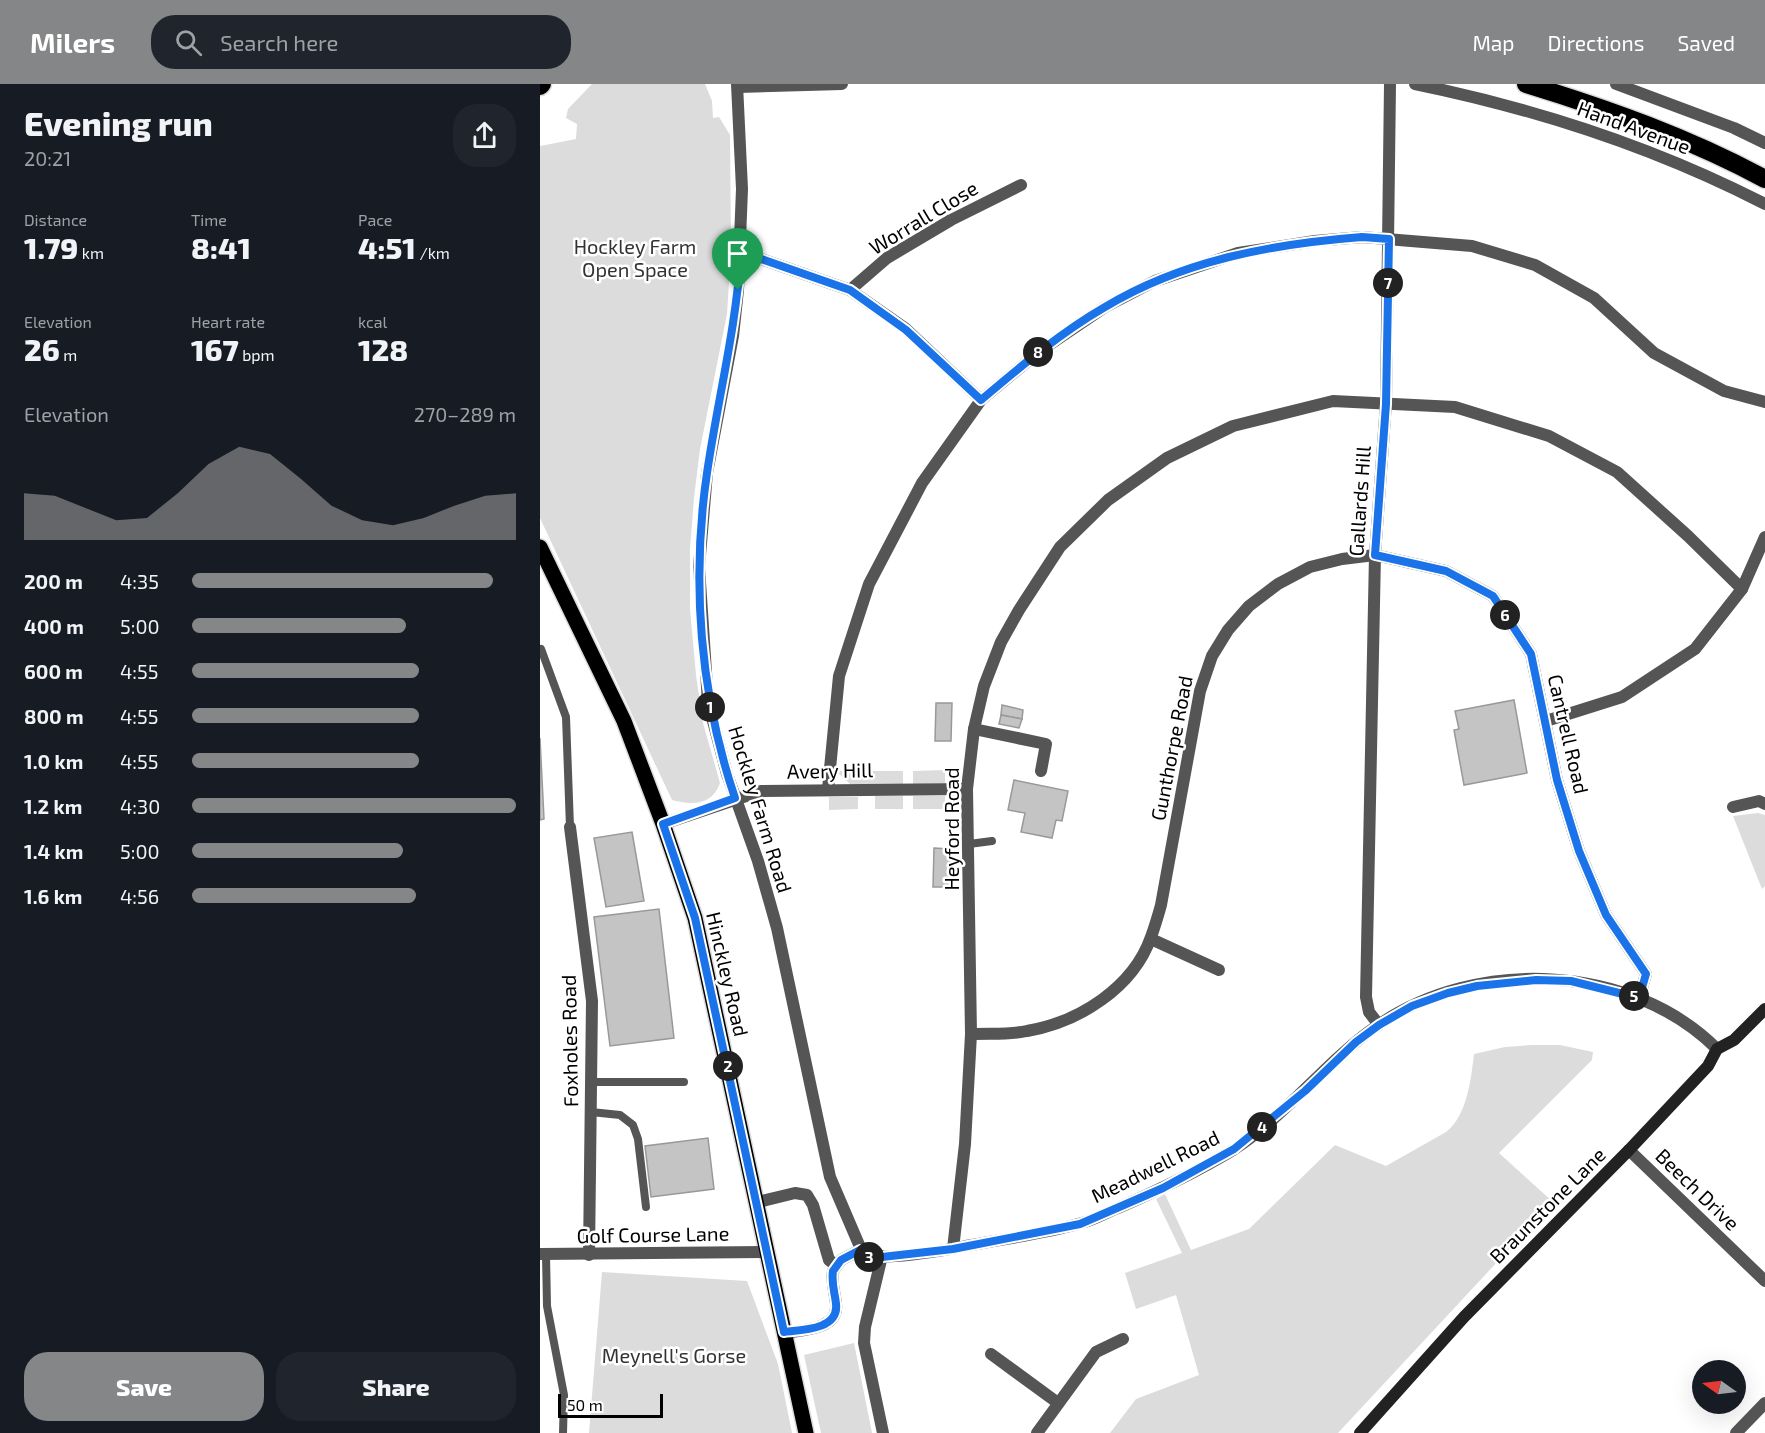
<!DOCTYPE html>
<meta charset="utf-8">
<style>
body{margin:0;font-family:"Exo 2",sans-serif;background:#20242c;color:#f1f3f6;height:100vh;display:flex;flex-direction:column;font-size:22px;white-space:nowrap}
*{box-sizing:border-box;margin:0}
p{font-size:20px;color:#9ea1a6}
.icon{flex:none;width:33px;height:33px;fill:none;stroke:currentColor;stroke-width:2;stroke-linecap:round;stroke-linejoin:round}
.map{position:relative;flex:1;overflow:hidden}
.panel{display:flex;flex-direction:column;background:#171b24;width:540px}
.panel>*{flex:none}
.needle{width:39px;rotate:284deg}
.controls{position:absolute;left:1152px;top:1276px;display:grid;gap:12px}
.controls a{display:grid;place-items:center;width:54px;height:54px;border-radius:50%;background:#171b24;box-shadow:0 6px 24px #0002;font-size:30px}
.scale{position:absolute;left:18px;bottom:15px;width:105px;box-sizing:border-box;padding-left:6px;border:3px solid #000;border-top:0;font-size:16px;line-height:21px;white-space:nowrap;color:#000;-webkit-text-stroke:4px #fff;paint-order:stroke}
.pin{position:absolute;display:grid;place-items:center;width:51px;height:51px;color:#fff;margin:-62px -26px;border-radius:50% 50% 50% 0;rotate:-45deg;box-shadow:0 0 6px #0007}
.pin .icon{rotate:45deg}
.km{position:absolute;width:30px;height:30px;margin:-15px;border-radius:50%;background:#222;color:#fff;font-size:16px;line-height:30px;text-align:center}
.round{display:grid;place-items:center;flex:none;width:63px;height:63px;border-radius:24px;background:#20242c}
.headline{display:flex;align-items:center;justify-content:space-between;height:102px;padding:0 24px}
h1{font-size:33px;font-weight:800;line-height:45px}
.metrics{display:grid;grid-template-columns:repeat(3,1fr);gap:9px;height:102px;padding:6px 24px}
.metrics div{display:grid;align-content:center}
.metrics b{font-size:30px;font-weight:800}
.metrics small{font-size:16px;font-weight:400}
.metrics p{font-size:16px}
.chart{height:168px;padding:12px 24px}
.chart p{display:flex;justify-content:space-between}
.chart svg{width:100%;height:108px;margin-top:6px;fill:#858687;opacity:.7}
.action{display:flex;gap:12px;margin-top:auto;padding:12px 24px}
.action a{flex:1;height:69px;border-radius:24px;background:#858687;color:#fff;font-size:24px;font-weight:800;line-height:69px;text-align:center}
.action a+a{background:#20242c;color:#f1f3f6}
ul{padding:0 24px;list-style:none;font-size:20px}
li{display:grid;grid-template-columns:96px 72px 1fr;align-items:center;height:45px}
li i{height:15px;border-radius:8px;background:#858687}
header{display:flex;align-items:center;gap:36px;box-sizing:border-box;height:84px;padding:0 30px;background:#858687;color:#fff}
header strong{font-size:28px}
nav{display:flex;gap:33px;margin-inline-start:auto;font-size:21px}
.search{width:420px;height:54px;background:#20242c;display:flex;align-items:center;gap:15px;box-sizing:border-box;padding:0 21px;border-radius:24px;color:#9ea1a6;font-size:22px}
main{display:flex;flex:1;min-height:0}
.map>svg:first-child{display:block}
.green{fill:#dcdcdc}
.building{fill:#c4c4c4;stroke:#999;stroke-width:1.5}
.lines{fill:none;stroke-linecap:round;stroke-linejoin:round}
.primary-casing{stroke:#dbdbdb;stroke-width:18}
.highway-casing{stroke:#dbdbdb;stroke-width:21}
.lane{stroke:#555;stroke-width:8}
.street{stroke:#555;stroke-width:12}
.secondary{stroke:#222;stroke-width:12}
.primary{stroke:#000;stroke-width:15}
.highway{stroke:#000;stroke-width:18}
.route-casing{stroke:#fff;stroke-width:12}
.route{stroke:#1a73e8;stroke-width:8}
.labels{text-anchor:middle;dominant-baseline:central;stroke-width:5;stroke-linejoin:round;paint-order:stroke}
.street-label{font-size:20px;fill:#000;stroke:#fff}
.park-label{font-size:20px;fill:#333;stroke:#fff}
</style>
<header>
<strong>Milers</strong>
<div class="search"><svg class="icon" aria-label="search" viewBox="0 0 24 24"><circle cx="10" cy="10" r="6"/><path d="M15 15l6 6"/></svg>Search here</div>
<nav><a>Map</a><a>Directions</a><a>Saved</a></nav>
</header>
<main>
<section class="panel">
<div class="headline"><div><h1>Evening run</h1><p>20:21</p></div><a class="round"><svg class="icon" aria-label="share" viewBox="0 0 24 24"><path d="M12 15V3M7 8l5-5 5 5M5 13v7h14v-7"/></svg></a></div>
<div class="metrics">
<div><p>Distance</p><b>1.79<small> km</small></b></div>
<div><p>Time</p><b>8:41</b></div>
<div><p>Pace</p><b>4:51<small> /km</small></b></div>
</div>
<div class="metrics">
<div><p>Elevation</p><b>26<small> m</small></b></div>
<div><p>Heart rate</p><b>167<small> bpm</small></b></div>
<div><p>kcal</p><b>128</b></div>
</div>
<div class="chart"><p><span>Elevation</span>270–289 m</p>
<svg viewBox="0 0 160 44" preserveAspectRatio="none"><path d="M0 44V25L10 26L20 31L30 36L40 35L50 25L60 13L70 6L80 9L90 19L100 30L110 36L120 38L130 35L140 30L150 26L160 25V44z"/></svg>
</div>
<ul>
<li><b>200 m</b>4:35<i style="width:93%"></i></li>
<li><b>400 m</b>5:00<i style="width:66%"></i></li>
<li><b>600 m</b>4:55<i style="width:70%"></i></li>
<li><b>800 m</b>4:55<i style="width:70%"></i></li>
<li><b>1.0 km</b>4:55<i style="width:70%"></i></li>
<li><b>1.2 km</b>4:30<i style="width:100%"></i></li>
<li><b>1.4 km</b>5:00<i style="width:65%"></i></li>
<li><b>1.6 km</b>4:56<i style="width:69%"></i></li>
</ul>
<div class="action"><a>Save</a><a>Share</a></div>
</section>
<div class="map">
<svg width="1225" height="1349" viewBox="0 0 1225 1349">
<rect width="100%" height="100%" fill="#fff"/>
<g class="green">
<path d="M52 0H165L172 17 173 34 179 33 190 51 191 166 187 230 160 365 154 414 150 465V525L156 591 163 639 180 699C172 722 151 721 132 716L0 434V62L36 55 37 40 26 34 28 25Z"/>
<path d="M405 686V699L373 700V687Z"/>
<path d="M296 687H363V700H310Z"/>
<rect x="335" y="712" width="28" height="13"/>
<rect x="373" y="712" width="32" height="13"/>
<path d="M289 713H318V725L289 726Z"/>
<path d="M1218 729 1225 731V802L1222 805 1193 732Z"/>
<path d="M992 961H1020L1053 968 1052 976 959 1069 1013 1118 798 1349H570L596 1315 659 1291 636 1211 596 1225 585 1189 642 1169 616 1115 625 1110 651 1166 709 1145 795 1061 846 1082 906 1048C927 1032 931 995 934 970L965 963Z"/>
<path d="M62 1188 207 1197 238 1280 252 1349H49Z"/>
<path d="M314 1259 332 1349H281L264 1271Z"/>
</g>
<g class="building">
<path d="M974 616 987 689 924 701 914 646 919 645 915 627Z"/>
<path d="M396 619H412L411 657H395Z"/>
<path d="M462 621 483 626 482 635 461 631Z"/>
<path d="M461 631 482 635 479 644 459 640Z"/>
<path d="M0 654 4 735 0 736Z"/>
<path d="M474 696 528 707 522 737 516 736 512 754 481 748 485 729 468 726Z"/>
<path d="M92 748 104 817 66 823 54 754Z"/>
<path d="M394 764 410 765 409 803H393Z"/>
<path d="M119 825 134 954 70 962 54 833Z"/>
<path d="M168 1054 174 1105 111 1113 105 1062Z"/>
</g>
<g class="lines">
<g class="primary-casing">
<path id="primary" d="M0 463 84 637 123 740 155 834 266 1349"/>
</g>
<g class="highway-casing">
<g id="highway">
<path d="M986 0C1068 25 1149 54 1225 95"/>
<path d="M0 2 2 0"/>
</g>
</g>
<g class="lane">
<path d="M1 565 26 633 30 743"/>
<path d="M429 760 452 757"/>
<path d="M51 998H144"/>
<path d="M51 1028 80 1031 93 1041 98 1055 106 1123"/>
<path d="M6 1171 7 1222 24 1311 23 1349"/>
</g>
<g class="street">
<path d="M197 0 202 105 198 206 193 252 167 389 159 483 168 618 187 690 218 777 237 844 290 1093 323 1170C335 1178 408 1166 426 1162 463 1155 502 1150 538 1140 552 1137 565 1129 578 1124 617 1107 656 1088 693 1066 746 1032 786 977 837 942 936 873 1091 879 1177 965"/>
<path d="M875 0C997 25 1114 63 1225 120"/>
<path d="M1076 0 1194 44 1225 59"/>
<path d="M198 3 302 0"/>
<path d="M201 168 310 206 366 245 441 316"/>
<path d="M310 206 347 174 411 136 481 101"/>
<path d="M1006 637 1082 613 1155 565 1202 505 1225 453"/>
<path d="M434 645 506 660 501 687"/>
<path d="M288 705 299 592 329 500 382 399 441 316 500 267 565 223 615 197 698 169 775 157 822 153 932 162 995 181 1054 214 1114 269 1184 307 1225 318"/>
<path d="M1193 723 1219 717 1225 720"/>
<path d="M123 740 221 707 427 705"/>
<path d="M30 743 52 917 49 1171"/>
<path d="M611 855 679 886"/>
<path d="M839 941 829 928 826 913 835 471 846 319 850 0"/>
<path d="M431 950C450 949 469 951 487 947 539 938 593 904 611 853 615 842 618 832 621 821L660 607 672 572 688 546 709 522 738 500 770 483 802 475 835 471 906 487 953 512 991 570 1017 696 1039 767 1066 831 1106 890 1099 914"/>
<path d="M1089 1066 1225 1197"/>
<path d="M218 1118 255 1109 267 1111 273 1121 289 1176 296 1181"/>
<path d="M413 1165 425 1060 431 950 427 705 434 645 444 602 461 558 479 526 520 463 568 416 627 374 693 342 793 317 915 323 1009 352 1077 388 1148 452 1202 505"/>
<path d="M0 1170 228 1168"/>
<path d="M342 1172 325 1243 324 1259 343 1349"/>
<path d="M244 1249C261 1246 299 1246 296 1220 295 1209 291 1199 293 1187L301 1176 320 1166"/>
<path d="M451 1270 518 1319"/>
<path d="M497 1349 556 1268 583 1255"/>
<path d="M1196 1349 1225 1319"/>
</g>
<path class="secondary" d="M820 1349 924 1233 1089 1066 1168 982 1177 965 1194 956 1225 925"/>
<use href="#primary" class="primary"/>
<use href="#highway" class="highway"/>
</g>
<g class="lines">
<g class="route-casing">
<path id="route" d="M822 153 849 155 846 320 835 471 906 487 953 512 991 570 1017 696 1039 767 1066 831 1106 890 1099 914 1031 897 996 896 937 902 908 909 872 922 839 941 816 958 765 1007 694 1065 623 1104 540 1140 413 1165 333 1174 328 1173 320 1166 301 1176 293 1187C291 1199 295 1209 296 1220 299 1246 261 1246 244 1248L155 834 123 740 195 714C160 611 151 497 167 389 178 314 196 245 201 168L310 206 366 246 441 316C480 283 520 249 565 223 643 176 732 160 822 153Z"/>
</g>
<use href="#route" class="route"/>
</g>
<g class="labels">
<g class="street-label">
<text transform="translate(1094 43) rotate(20)">Hand Avenue</text>
<text transform="translate(383 133) rotate(-31)">Worrall Close</text>
<text transform="translate(819 417) rotate(-86)">Gallards Hill</text>
<text transform="translate(1029 650) rotate(77)">Cantrell Road</text>
<text transform="translate(631 664) rotate(-79)">Gunthorpe Road</text>
<text transform="translate(290 686) rotate(-1)">Avery Hill</text>
<text transform="translate(221 725) rotate(73)">Hockley Farm Road</text>
<text transform="translate(411 745) rotate(-90)">Heyford Road</text>
<text transform="translate(188 890) rotate(77)">Hinckley Road</text>
<text transform="translate(29 957) rotate(-91)">Foxholes Road</text>
<text transform="translate(615 1082) rotate(-26)">Meadwell Road</text>
<text transform="translate(1158 1105) rotate(44)">Beech Drive</text>
<text transform="translate(1007 1121) rotate(-45)">Braunstone Lane</text>
<text transform="translate(113 1150) rotate(-1)">Golf Course Lane</text>
</g>
<g class="park-label">
<text x="95" y="162">Hockley Farm<tspan x="95" dy="23">Open Space</tspan></text>
<text x="134" y="1271">Meynell's Gorse</text>
</g>
</g>
</svg>
<div class="controls">
<a><svg class="needle" viewBox="-14 -14 28 28"><path d="M0-13l5 13h-10z" fill="#e53935"/><path d="M0 13l5-13h-10z" fill="#9ea1a6"/></svg></a>
</div>
<div class="scale">50 m</div>
<div class="pin" style="left:198px;top:206px;background:#1e9e55"><svg class="icon" aria-label="arrive" viewBox="0 0 24 24"><path d="M6 21V4h12l-3 4 3 4H6"/></svg></div>
<b class="km" style="left:170px;top:623px">1</b>
<b class="km" style="left:188px;top:982px">2</b>
<b class="km" style="left:329px;top:1173px">3</b>
<b class="km" style="left:722px;top:1043px">4</b>
<b class="km" style="left:1094px;top:912px">5</b>
<b class="km" style="left:965px;top:531px">6</b>
<b class="km" style="left:848px;top:199px">7</b>
<b class="km" style="left:498px;top:268px">8</b>
</div>
</main>
